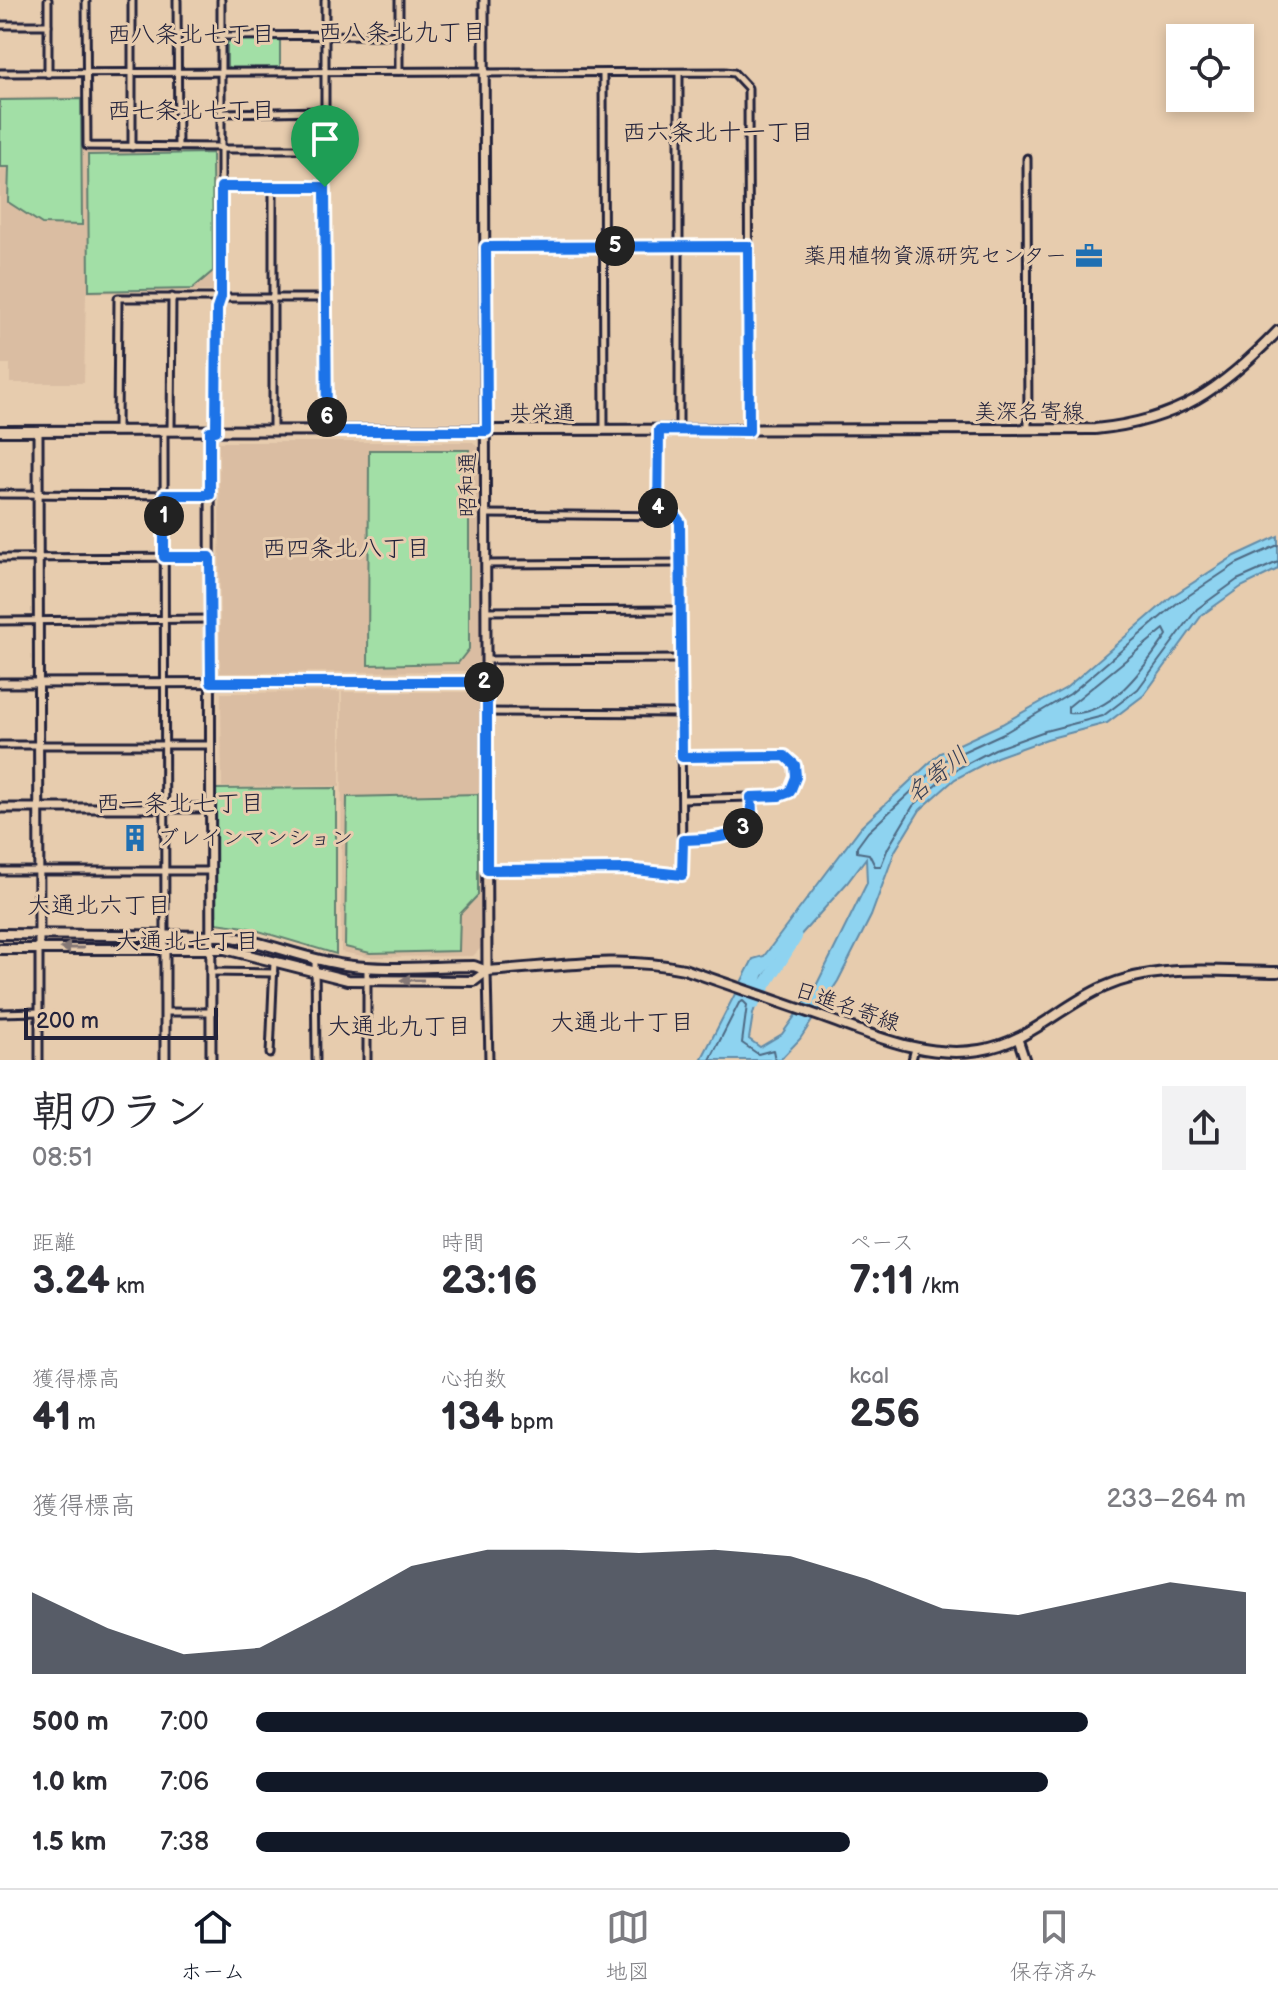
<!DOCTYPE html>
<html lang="ja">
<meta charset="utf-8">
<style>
body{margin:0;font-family:"Balsamiq Sans","Klee One",sans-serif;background:#f2f2f3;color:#2b2b33;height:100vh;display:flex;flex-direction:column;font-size:30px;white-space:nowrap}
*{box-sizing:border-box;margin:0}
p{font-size:26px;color:#7c7c81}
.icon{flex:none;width:44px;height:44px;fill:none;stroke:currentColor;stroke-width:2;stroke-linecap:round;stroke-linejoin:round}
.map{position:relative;height:1060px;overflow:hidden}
.details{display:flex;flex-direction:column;background:#fff;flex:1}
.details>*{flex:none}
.buttons{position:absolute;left:1166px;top:24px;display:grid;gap:16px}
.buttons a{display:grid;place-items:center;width:88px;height:88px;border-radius:0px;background:#fff;box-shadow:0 4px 12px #0003;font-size:40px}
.scale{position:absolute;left:24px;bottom:20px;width:194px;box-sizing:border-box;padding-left:8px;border:4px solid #22223b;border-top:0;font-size:22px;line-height:28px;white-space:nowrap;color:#22223b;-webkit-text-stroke:6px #e7ccae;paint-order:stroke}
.pin{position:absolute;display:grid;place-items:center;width:68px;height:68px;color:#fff;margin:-82px -34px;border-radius:50% 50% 50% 0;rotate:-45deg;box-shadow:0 0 8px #0007}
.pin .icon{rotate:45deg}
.km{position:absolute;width:40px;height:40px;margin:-20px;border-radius:50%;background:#222;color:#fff;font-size:22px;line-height:40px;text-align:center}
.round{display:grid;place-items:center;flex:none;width:84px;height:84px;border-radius:0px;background:#f2f2f3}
.overview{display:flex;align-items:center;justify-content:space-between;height:136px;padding:0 32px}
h1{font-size:44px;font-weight:700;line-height:60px}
.metrics{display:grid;grid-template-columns:repeat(3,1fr);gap:12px;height:136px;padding:8px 32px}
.metrics div{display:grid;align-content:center}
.metrics b{font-size:40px;font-weight:700}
.metrics small{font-size:22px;font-weight:400}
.metrics p{font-size:22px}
.chart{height:224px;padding:16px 32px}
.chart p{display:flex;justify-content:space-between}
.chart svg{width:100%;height:144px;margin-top:8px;fill:#111827;opacity:.7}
ul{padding:0 32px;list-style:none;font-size:26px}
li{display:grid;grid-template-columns:128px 96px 1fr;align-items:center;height:60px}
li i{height:20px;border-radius:10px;background:#111827}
.menu{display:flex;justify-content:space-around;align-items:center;height:112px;border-top:2px solid #e1e1e2;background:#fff;font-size:22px;color:#7c7c81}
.menu a{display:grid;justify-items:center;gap:4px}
.menu .selected{color:#111827}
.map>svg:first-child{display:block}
.built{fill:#dabda2}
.green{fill:#a2dfa6;stroke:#628070;stroke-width:2}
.water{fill:#8ed3f0;stroke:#638ca8;stroke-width:2;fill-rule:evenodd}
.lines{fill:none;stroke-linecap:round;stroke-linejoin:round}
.shore{stroke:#4d6983;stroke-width:2}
.river{stroke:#8ed3f0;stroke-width:12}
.minor-casing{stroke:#22223b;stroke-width:11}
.tertiary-casing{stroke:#22223b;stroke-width:13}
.secondary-casing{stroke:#22223b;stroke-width:14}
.minor{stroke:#e7ccae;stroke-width:5}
.tertiary{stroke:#e7ccae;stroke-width:7}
.secondary{stroke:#e7ccae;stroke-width:8}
.oneway{fill:#847774}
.route-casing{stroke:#fff;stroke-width:16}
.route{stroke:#1a73e8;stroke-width:10}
.labels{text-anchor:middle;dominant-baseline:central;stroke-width:6;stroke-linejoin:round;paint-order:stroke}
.poi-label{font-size:22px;fill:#22223b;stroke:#e7ccae;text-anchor:end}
.street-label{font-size:22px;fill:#22223b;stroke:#e7ccae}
.neighbourhood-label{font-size:24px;fill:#22223b;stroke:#e7ccae}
.water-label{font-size:24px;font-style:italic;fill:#323d56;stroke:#e7ccae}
</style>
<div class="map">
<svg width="1278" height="1060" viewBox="0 0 1278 1060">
<rect width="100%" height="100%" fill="#e7ccae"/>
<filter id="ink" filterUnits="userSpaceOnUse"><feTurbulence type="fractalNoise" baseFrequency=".0125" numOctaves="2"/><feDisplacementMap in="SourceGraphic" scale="16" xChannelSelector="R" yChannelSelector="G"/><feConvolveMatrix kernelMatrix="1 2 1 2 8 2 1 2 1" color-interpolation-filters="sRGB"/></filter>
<g filter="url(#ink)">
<g class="built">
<path d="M84 97V151H215L214 291 86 293 84 383H10V364H0V98Z"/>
<path d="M219 442H473L480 450V666L474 671 220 673Z"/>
<path d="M340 692V786L222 787 221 693Z"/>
<path d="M342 692H475L479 699 481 948 473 956 369 957 341 952Z"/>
</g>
<g class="green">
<path d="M230 40H280V68H230L227 66V44Z"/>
<path d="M81 99 82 225 42 224 8 202 9 167H0V100Z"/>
<path d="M212 153 213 271 192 289 89 291 88 155Z"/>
<path d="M369 450H469V649L458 663 368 665Z"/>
<path d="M336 788V954L245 927 216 923V789Z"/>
<path d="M478 794V895L460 914 459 951 370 953 345 947 347 797Z"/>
</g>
<path class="water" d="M1278 536V569L1241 587 1202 615 1144 695 1107 723 1047 739 997 757 955 779 920 810 895 851 871 916 838 981 800 1039 780 1060H701L753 959 764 956 861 827 940 753 1002 724 1066 688 1171 597 1233 557ZM866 858 867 883 815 988 782 1034 760 1047 749 1039 753 1014 764 976 847 883Z"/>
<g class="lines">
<g class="shore">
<path d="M1278 545 1236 564 1176 604 1070 694 1006 732 945 760 868 832 857 847V852L869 854 875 866H881L888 848 913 806 949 773 995 749 1045 731 1103 716 1138 689 1197 609 1237 580 1278 562"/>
<path d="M1164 629 1167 635C1145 666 1111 717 1068 713V707Z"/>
<path d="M710 1060 739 1003 743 1001 747 1005 742 1043 758 1054 773 1050 775 1060"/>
</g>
<path class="river" d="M754 1003 796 937"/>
<g class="minor-casing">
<g id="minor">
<path d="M48 0V74"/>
<path d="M86 0 87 146 221 147"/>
<path d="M132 0V147"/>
<path d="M177 0 178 147"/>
<path d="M399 0V71"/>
<path d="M0 25H48"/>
<path d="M221 36 399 35"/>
<path d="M0 73 486 71"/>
<path d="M486 73 725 72 734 73 748 88 749 430"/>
<path d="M603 73 604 430"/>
<path d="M679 73V430"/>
<path d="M221 113 326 111"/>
<path d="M221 149H325"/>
<path d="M1027 158 1028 429"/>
<path d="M221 187H325V0"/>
<path d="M273 187V430"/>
<path d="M325 187 327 430"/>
<path d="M486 247 748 246"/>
<path d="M117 430 118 298H326"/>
<path d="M216 430 217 309 221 297V0"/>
<path d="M164 431 165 949"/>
<path d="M171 431 172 297"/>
<path d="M0 494 210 495"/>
<path d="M486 514 676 516 680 522 682 875 627 869 487 870"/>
<path d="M658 515 659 430"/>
<path d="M0 558 210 557"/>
<path d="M486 564 680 563"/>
<path d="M486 611 680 610"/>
<path d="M0 621 210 619"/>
<path d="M487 660 681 659"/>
<path d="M487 712 682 713"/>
<path d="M0 745H211"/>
<path d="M682 757 785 756 795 765 796 777 790 792 779 796 683 799"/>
<path d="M683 840C701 839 745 840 751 817 753 811 751 803 751 797"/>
<path d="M0 871H211"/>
<path d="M315 960 316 1060"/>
<path d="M367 967V1060"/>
<path d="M211 972 274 973"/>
<path d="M487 972 489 1060"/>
<path d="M165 1012H211"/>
<path d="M0 1013 39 1012"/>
<path d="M270 1054 274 962"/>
<path d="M39 1060V950"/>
<path d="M912 1060 915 1048"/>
</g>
</g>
<g class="tertiary-casing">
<g id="tertiary">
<path d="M484 0 487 971"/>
<path d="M38 431 39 949"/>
<path d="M210 431 211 1060"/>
<path d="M0 683 487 682"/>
<path d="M0 808H210"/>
<path d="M1018 1039 1025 1060"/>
<path d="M165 1060V949"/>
</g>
</g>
<g class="secondary-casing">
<g id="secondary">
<path d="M0 431 1095 429C1178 421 1222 389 1278 331"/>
<path d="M0 934 226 936C267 942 304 959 345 965 387 971 432 966 474 966L487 971C552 967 620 955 684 969 730 985 776 1001 822 1017 873 1035 925 1059 980 1050 1030 1042 1060 1006 1104 987 1157 963 1221 972 1278 972"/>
<path d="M0 949H225L348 980 474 981 487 971"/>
</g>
</g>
<use href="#minor" class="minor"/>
<use href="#tertiary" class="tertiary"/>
<use href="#secondary" class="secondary"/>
</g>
<defs><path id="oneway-solid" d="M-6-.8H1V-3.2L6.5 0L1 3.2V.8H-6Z" transform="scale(2)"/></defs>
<g class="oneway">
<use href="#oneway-solid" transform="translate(72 948) rotate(-180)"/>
<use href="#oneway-solid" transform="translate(412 980) rotate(-180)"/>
</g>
</g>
<g class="lines" filter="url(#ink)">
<g class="route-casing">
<path id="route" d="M221 187H325L327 431H487L486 247 748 246 749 431 659 430 658 515 676 516 680 522 682 757 785 756 795 765 796 777 790 792 779 796 751 797C751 803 753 811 751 817 745 840 701 839 683 840L682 875 627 869 487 870V682H211L210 557H164V495H210V431H216L217 309 221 297Z"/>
</g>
<use href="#route" class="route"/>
</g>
<defs>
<g id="office-bare" transform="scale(2.16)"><path d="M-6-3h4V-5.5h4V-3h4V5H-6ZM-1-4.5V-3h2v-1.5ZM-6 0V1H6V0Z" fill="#1f6fb2" stroke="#e7ccae" stroke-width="2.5" paint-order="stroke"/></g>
<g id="building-bare" transform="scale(2.16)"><path d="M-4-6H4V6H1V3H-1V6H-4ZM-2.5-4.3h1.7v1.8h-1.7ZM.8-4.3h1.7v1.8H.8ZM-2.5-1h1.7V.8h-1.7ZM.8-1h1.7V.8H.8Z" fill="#1f6fb2" stroke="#e7ccae" stroke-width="2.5" paint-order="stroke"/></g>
</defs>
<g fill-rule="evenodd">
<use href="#office-bare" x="1089" y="256"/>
<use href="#building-bare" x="135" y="838"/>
</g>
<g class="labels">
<g class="poi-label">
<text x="1067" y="256">薬用植物資源研究センター</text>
<text x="157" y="838" text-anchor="start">ブレインマンション</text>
</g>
<g class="street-label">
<text x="1029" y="412">美深名寄線</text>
<text x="542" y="413">共栄通</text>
<text transform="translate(468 485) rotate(-90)">昭和通</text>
<text transform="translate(847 1007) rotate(19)">日進名寄線</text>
</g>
<g class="neighbourhood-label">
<text x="402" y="32">西八条北九丁目</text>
<text x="191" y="34">西八条北七丁目</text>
<text x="191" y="110">西七条北七丁目</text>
<text x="718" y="132">西六条北十一丁目</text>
<text x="346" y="548">西四条北八丁目</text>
<text x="180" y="803">西一条北七丁目</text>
<text x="99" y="905">大通北六丁目</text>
<text x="187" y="941">大通北七丁目</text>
<text x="622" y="1022">大通北十丁目</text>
<text x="399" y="1026">大通北九丁目</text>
</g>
<g class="water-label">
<text transform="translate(937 775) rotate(-39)">名寄川</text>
</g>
</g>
</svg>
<div class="buttons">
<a><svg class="icon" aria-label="locate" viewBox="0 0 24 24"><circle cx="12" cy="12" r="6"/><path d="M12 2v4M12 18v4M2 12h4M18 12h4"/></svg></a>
</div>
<div class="scale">200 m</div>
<div class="pin" style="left:325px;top:187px;background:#1e9e55"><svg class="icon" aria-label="arrive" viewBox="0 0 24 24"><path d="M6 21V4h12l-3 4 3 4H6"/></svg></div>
<b class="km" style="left:164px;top:516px">1</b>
<b class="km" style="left:484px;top:682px">2</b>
<b class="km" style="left:743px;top:828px">3</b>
<b class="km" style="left:658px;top:508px">4</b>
<b class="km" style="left:615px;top:246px">5</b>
<b class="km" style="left:327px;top:417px">6</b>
</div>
<section class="details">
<div class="overview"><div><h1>朝のラン</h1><p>08:51</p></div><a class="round"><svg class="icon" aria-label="share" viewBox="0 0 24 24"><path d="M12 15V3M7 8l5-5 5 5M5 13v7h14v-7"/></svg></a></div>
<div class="metrics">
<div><p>距離</p><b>3.24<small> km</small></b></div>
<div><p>時間</p><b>23:16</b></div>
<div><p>ペース</p><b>7:11<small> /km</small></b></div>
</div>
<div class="metrics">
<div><p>獲得標高</p><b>41<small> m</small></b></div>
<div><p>心拍数</p><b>134<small> bpm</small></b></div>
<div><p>kcal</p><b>256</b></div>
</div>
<div class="chart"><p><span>獲得標高</span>233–264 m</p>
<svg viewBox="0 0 160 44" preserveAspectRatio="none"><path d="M0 44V19L10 30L20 38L30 36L40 24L50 11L60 6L70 6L80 7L90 6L100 8L110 15L120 24L130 26L140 21L150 16L160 19V44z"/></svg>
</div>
<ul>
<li><b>500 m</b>7:00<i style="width:84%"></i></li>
<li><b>1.0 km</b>7:06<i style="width:80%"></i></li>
<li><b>1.5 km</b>7:38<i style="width:60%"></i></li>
</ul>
</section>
<nav class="menu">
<a class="selected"><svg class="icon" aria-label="home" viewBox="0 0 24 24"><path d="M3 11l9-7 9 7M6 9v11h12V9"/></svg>ホーム</a>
<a><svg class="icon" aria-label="map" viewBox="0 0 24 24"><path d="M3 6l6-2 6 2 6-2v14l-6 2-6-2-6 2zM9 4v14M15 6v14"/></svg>地図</a>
<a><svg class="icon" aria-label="saved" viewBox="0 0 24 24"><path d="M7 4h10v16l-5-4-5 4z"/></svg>保存済み</a>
</nav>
